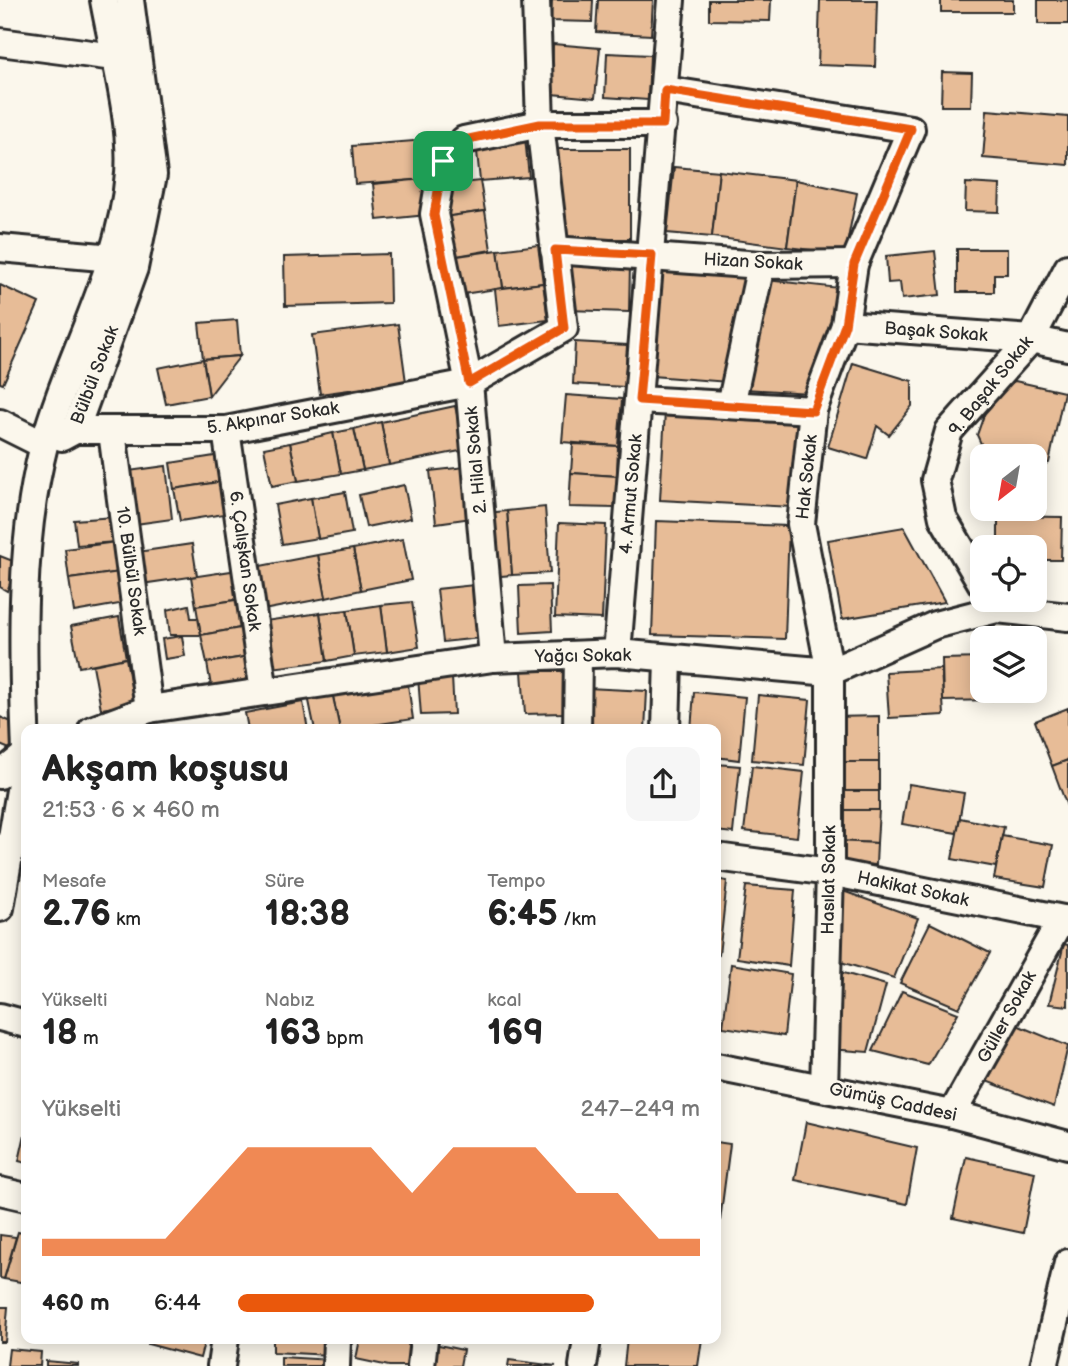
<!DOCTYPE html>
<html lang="tr">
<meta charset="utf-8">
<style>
body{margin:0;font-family:"Balsamiq Sans",sans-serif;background:#f6f6f6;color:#222;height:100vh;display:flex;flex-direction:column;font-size:26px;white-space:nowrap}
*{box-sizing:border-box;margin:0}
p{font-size:23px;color:#767676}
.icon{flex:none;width:38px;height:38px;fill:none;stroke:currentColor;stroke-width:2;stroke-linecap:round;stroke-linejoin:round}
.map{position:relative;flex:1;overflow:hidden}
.side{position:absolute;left:21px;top:724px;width:700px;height:620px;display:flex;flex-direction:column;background:#fff;border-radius:14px;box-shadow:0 4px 18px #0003}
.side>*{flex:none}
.needle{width:46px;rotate:211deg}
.tools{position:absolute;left:970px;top:444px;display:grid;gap:14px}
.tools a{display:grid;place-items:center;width:77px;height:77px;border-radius:14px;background:#fff;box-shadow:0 4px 18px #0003;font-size:35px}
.pin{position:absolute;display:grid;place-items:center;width:60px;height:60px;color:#fff;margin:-30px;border-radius:14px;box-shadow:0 4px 10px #0006}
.round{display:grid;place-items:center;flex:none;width:74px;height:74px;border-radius:14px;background:#f6f6f6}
.summary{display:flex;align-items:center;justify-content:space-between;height:119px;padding:0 21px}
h1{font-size:38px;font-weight:800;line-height:52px}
.figures{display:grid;grid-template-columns:repeat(3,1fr);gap:10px;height:119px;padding:7px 21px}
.figures div{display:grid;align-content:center}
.figures b{font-size:35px;font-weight:800}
.figures small{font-size:19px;font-weight:400}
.figures p{font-size:19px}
.chart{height:196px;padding:14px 21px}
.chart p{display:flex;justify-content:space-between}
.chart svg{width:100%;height:126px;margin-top:7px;fill:#ea580c;opacity:.7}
ul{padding:0 21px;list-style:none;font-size:23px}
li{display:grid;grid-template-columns:112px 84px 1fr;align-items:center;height:52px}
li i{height:18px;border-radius:9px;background:#ea580c}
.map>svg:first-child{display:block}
.building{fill:#e7bc97;stroke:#2b2b2b;stroke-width:2}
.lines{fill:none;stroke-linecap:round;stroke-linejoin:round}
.minor-casing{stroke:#2b2b2b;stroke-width:32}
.minor{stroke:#fbf7ec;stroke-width:26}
.route-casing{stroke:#fff;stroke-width:14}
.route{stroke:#ea580c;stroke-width:9}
.labels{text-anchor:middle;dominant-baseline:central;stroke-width:5;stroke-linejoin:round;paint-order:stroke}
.street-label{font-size:18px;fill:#2b2b2b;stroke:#fbf7ec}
</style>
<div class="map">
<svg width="1068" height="1366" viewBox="0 0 1068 1366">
<rect width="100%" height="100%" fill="#fbf7ec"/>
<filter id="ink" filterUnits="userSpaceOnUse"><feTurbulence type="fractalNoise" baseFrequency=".0143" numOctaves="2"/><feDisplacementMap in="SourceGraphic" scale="14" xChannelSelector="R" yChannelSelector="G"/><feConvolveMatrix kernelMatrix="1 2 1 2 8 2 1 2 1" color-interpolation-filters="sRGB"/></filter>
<g filter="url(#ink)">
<g class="building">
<path d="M552 0H593L592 22 551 21Z"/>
<path d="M598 0H653L651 35 596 32Z"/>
<path d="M709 0H771L770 21 709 20Z"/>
<path d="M820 0H877L875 67 818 65Z"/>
<rect x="941" y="0" width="72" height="12"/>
<rect x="1038" y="0" width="30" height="24"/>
<path d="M553 44 600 48 595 98 552 94Z"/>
<path d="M607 53 650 55 648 100 605 97Z"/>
<path d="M942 72 972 73 971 106H941Z"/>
<path d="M987 110 1068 117V165L983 158Z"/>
<path d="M525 138 529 177 480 181 476 142Z"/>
<path d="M426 140 429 179 355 184 352 146Z"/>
<rect x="558" y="149" width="72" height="90"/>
<path d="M674 167 719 171 712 237 667 233Z"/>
<path d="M719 171 796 180 787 247 712 237Z"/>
<path d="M424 179 427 215 377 220 373 184Z"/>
<path d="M796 180 857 193 845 254 787 247Z"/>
<path d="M480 181 485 211 444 217 441 185Z"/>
<path d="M966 183 1000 185 999 212 965 211Z"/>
<path d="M485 211 491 250 451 257 444 217Z"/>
<path d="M538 245 543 283 503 288 498 250Z"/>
<path d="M957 249H1007V274H994V292H957Z"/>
<path d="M498 250 503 288 456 295 451 257Z"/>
<path d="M935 251 940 295 902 299 900 282 888 283 886 256Z"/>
<path d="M389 254 390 303 285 306 284 257Z"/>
<path d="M568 262 630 264 629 312 567 310Z"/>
<path d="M659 271 744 278 728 382 652 376Z"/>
<path d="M766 280 840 288 810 393 744 389Z"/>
<path d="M543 283 548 320 499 326 495 289Z"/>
<path d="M0 285 39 303 3 384 0 383Z"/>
<path d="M237 320 240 356 203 359 199 323Z"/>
<path d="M398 324 406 382 320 394 312 335Z"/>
<path d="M575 342 627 345 625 387 573 384Z"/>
<path d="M240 356 209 396 203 359Z"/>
<path d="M203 359 209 396 166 404 158 368Z"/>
<path d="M853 363 912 381V406L889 435 877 426 867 459 828 447Z"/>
<path d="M1015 381 1064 392 1049 463 1034 467V457H987L977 435 991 395Z"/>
<path d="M566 395 622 399 618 446 562 442Z"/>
<path d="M455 406 465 450 389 465 381 422Z"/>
<path d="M665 411 797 419 792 507 660 500Z"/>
<path d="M381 422 389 465 363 470 354 429Z"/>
<path d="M354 429 363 470 341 474 333 433Z"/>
<path d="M333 433 341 474 298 481 290 443Z"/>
<path d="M290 443 298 481 272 486 264 448Z"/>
<path d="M573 444 618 446 617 476 571 473Z"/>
<path d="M221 455 225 481 174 489 170 463Z"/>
<path d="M166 466 172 519 128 525 121 472Z"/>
<path d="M465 467 472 518 436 523 430 471Z"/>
<path d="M571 473 617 476 615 508 569 507Z"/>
<path d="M225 481 230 513 180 521 174 489Z"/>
<path d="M404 485 411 518 366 527 359 495Z"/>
<path d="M345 492 352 533 318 539 311 498Z"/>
<path d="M311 498 318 538 282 544 275 505Z"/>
<path d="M545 507 550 573 512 575 507 511Z"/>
<path d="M507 511 512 575 490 577 485 513Z"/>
<path d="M998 516 1062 517 1061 560H1034V548H998Z"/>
<path d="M114 517 116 542 77 545 74 520Z"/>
<path d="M656 521 789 526 785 639 652 635Z"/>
<path d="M559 523 606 525 602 619 555 617Z"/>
<path d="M904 527 945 602 842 619 828 540Z"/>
<path d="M403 539 411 580 361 590 353 549Z"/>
<path d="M116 542 120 572 69 579 65 549Z"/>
<path d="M192 544 197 576 141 584 137 552Z"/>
<path d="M353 549 361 590 326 598 318 555Z"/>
<path d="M318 555 326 598 263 610 255 567Z"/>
<path d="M0 556 18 563 7 591 0 587Z"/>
<path d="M238 570 242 599 196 606 191 577Z"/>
<path d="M120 572 125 603 74 612 69 579Z"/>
<path d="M474 585 480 638 443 642 437 589Z"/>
<path d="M550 585 552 631 521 633 519 586Z"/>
<path d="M242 599 246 627 201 635 196 606Z"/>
<path d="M412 602 419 647 387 652 381 605Z"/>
<path d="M189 605 191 618H198L201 635H170L167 610Z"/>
<path d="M381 605 387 652 354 656 347 610Z"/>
<path d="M347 610 354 656 327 661 320 613Z"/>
<path d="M320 613 327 661 272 668 265 621Z"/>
<path d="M119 617 126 658 79 667 71 626Z"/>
<path d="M246 627 250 656 207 663 201 635Z"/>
<path d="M182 636 185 656 165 659 162 639Z"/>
<path d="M250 656 254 685 212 692 207 663Z"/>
<path d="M126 658 134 704 101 709 93 665Z"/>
<path d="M982 658V691H994V700L943 701 942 659Z"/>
<path d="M941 669 944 715 889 718 886 672Z"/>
<path d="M522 671H563V713L525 714Z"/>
<path d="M418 677H452L454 714 421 715Z"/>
<path d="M407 678 413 719 340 730 332 692Z"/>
<path d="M587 688 647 691 645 730H585Z"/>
<path d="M332 692 340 730H315L308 696Z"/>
<path d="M694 692 745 697 739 760 716 757V730H691Z"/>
<path d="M758 695 810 700 804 765 752 760Z"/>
<path d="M303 702 308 730 248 729 245 713Z"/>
<path d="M1068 708V760L1052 766 1035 721Z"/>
<path d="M879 716V762H834L833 717Z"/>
<path d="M0 717 23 727 12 750 0 745Z"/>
<path d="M1068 760V809L1052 766Z"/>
<path d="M834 762H879V791H835Z"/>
<path d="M716 764 740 766 733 833 716 831Z"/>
<path d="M752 766 804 772 797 837 744 831Z"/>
<path d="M909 784 964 793 957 833 902 824Z"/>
<rect x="835" y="791" width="44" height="19"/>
<path d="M835 810H879L877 843 835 841Z"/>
<path d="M960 818 1004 827 996 867 952 859Z"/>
<path d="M1002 836 1053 845 1045 887 994 879Z"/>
<path d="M835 841 877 843 876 865 834 862Z"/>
<path d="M716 879 727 881 719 955 716 954Z"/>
<path d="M746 886 795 890 789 966 737 958Z"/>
<path d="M843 891 918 918 894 978 834 960Z"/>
<path d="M930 923 990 953 959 1008 900 983Z"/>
<path d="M1064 944 1068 945V1006L1049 1004Z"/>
<path d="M731 964 791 974 784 1036 723 1027Z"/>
<path d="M833 970 886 985 868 1052 830 1049Z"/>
<path d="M902 991 958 1013 928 1065 873 1051Z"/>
<path d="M1012 1023 1068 1046 1054 1107 981 1079Z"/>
<path d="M806 1122 917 1148 907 1204 795 1180Z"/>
<path d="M26 1130V1163L19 1161Z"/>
<path d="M716 1142 730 1144 717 1244H716Z"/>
<path d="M966 1157 1035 1172 1023 1233 953 1218Z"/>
<path d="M18 1232 26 1234V1283L4 1279Z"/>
<path d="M0 1235 16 1237 4 1279 0 1278Z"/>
<path d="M0 1307H8L5 1342H0Z"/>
<path d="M150 1339H205L200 1358 148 1344Z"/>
<path d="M273 1339H331L330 1355 273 1352Z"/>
<path d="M360 1339H416L411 1366H389L356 1359Z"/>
<path d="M627 1339H702L698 1366H624Z"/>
<path d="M434 1344 463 1350 460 1366H430Z"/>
<path d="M9 1349 41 1352 40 1366H7Z"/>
<path d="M281 1357 331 1360V1366H281Z"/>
<path d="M509 1360 556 1366H508Z"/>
<path d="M46 1361 78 1364V1366H46Z"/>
</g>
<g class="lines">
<g class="minor-casing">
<g id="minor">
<path d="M0 42 114 57 129 53"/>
<path d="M665 90 911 129 854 264 845 325 813 410 801 524 830 672V872L824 1088"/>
<path d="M0 248 113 258"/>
<path d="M554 250 761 265 854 264"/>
<path d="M845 325 1031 339 1068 347"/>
<path d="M639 400 813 410"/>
<path d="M731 405 761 265"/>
<path d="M0 423 44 445"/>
<path d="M75 430H226L469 383 564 328 540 124 536 0"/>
<path d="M226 430 264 692"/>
<path d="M112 432 149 709"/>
<path d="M62 437 75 430 134 268 153 175 130 0"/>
<path d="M982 584 943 518 935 480 949 431 1031 339 1068 268"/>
<path d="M617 653 671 0"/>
<path d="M493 658 469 383 434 214 443 161 464 140 540 124H663"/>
<path d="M92 730 149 709 493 658 617 653 830 672 935 625 997 609 1068 617"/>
<path d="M577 730 578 655"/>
<path d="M666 730 668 658"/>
<path d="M26 751C22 650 19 543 44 445 69 353 121 271 129 173 133 122 113 51 104 0"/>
<path d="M0 775 26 754"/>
<path d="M716 857 830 872 1068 920"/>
<path d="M0 908 26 755"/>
<path d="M0 1017 26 1024"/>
<path d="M716 1067 952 1114 1068 1145"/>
<path d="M952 1114 1061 920"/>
<path d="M0 1191 26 1197"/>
<path d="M221 1366 225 1339"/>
<path d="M336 1366 337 1339"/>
<path d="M421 1366 424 1339"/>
<path d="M583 1366 587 1339"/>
<path d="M1044 1366 1068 1263"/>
</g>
</g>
<use href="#minor" class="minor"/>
</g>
</g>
<g class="lines" filter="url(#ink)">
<g class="route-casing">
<path id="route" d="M665 90 911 129 854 264 845 325 813 411 639 400 652 255 555 250 564 328 469 383 434 215 443 161 464 140 540 124H663Z"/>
</g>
<use href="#route" class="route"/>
</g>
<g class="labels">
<g class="street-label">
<text transform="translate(753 262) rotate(3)">Hizan Sokak</text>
<text transform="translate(936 332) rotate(4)">Başak Sokak</text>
<text transform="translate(95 375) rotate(-69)">Bülbül Sokak</text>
<text transform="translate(991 386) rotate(-51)">9. Başak Sokak</text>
<text transform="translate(273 418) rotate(-9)">5. Akpınar Sokak</text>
<text transform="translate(476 460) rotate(-95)">2. Hilal Sokak</text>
<text transform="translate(807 477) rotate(-84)">Hak Sokak</text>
<text transform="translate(631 494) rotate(-85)">4. Armut Sokak</text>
<text transform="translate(245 561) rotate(82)">6. Çalışkan Sokak</text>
<text transform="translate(131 571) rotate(82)">10. Bülbül Sokak</text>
<text transform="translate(583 656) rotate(-1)">Yağcı Sokak</text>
<text transform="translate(829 880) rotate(-89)">Hasılat Sokak</text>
<text transform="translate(913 889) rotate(12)">Hakikat Sokak</text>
<text transform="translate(1007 1017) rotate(-61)">Güller Sokak</text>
<text transform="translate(893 1102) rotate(12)">Gümüş Caddesi</text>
</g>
</g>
</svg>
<div class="tools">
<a><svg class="needle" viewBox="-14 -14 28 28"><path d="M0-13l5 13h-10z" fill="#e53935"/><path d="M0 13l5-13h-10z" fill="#767676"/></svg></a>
<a><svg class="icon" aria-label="locate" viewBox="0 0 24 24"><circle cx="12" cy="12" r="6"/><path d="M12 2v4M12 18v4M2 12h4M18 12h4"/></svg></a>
<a><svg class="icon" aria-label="layers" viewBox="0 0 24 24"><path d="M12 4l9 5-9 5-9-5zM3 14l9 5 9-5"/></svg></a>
</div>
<div class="pin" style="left:443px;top:161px;background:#1e9e55"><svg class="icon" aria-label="arrive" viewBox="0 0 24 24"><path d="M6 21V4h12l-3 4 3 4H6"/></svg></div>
<section class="side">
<div class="summary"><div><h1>Akşam koşusu</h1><p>21:53 · 6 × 460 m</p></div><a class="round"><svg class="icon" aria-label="share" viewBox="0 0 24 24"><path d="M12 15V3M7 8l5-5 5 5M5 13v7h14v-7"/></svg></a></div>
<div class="figures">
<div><p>Mesafe</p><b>2.76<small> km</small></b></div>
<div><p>Süre</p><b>18:38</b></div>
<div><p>Tempo</p><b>6:45<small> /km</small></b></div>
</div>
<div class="figures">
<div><p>Yükselti</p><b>18<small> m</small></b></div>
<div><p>Nabız</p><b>163<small> bpm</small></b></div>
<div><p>kcal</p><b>169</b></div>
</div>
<div class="chart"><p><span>Yükselti</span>247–249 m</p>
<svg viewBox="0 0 160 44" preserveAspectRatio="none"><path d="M0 44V38L10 38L20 38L30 38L40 22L50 6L60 6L70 6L80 6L90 22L100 6L110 6L120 6L130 22L140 22L150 38L160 38V44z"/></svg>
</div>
<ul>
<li><b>460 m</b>6:44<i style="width:77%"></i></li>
</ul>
</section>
</div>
